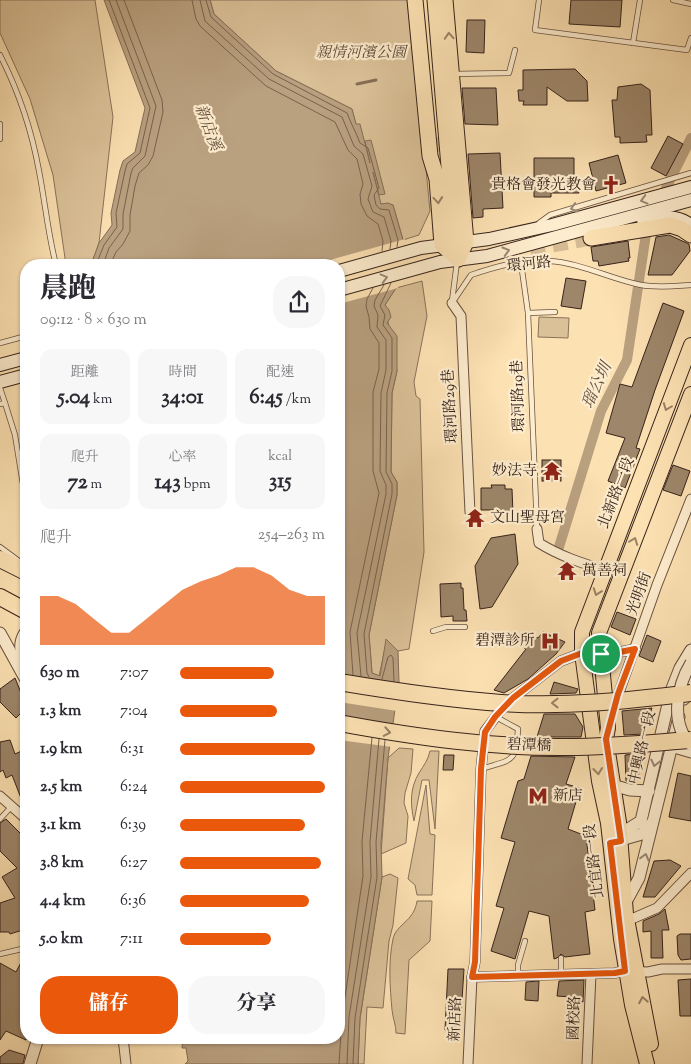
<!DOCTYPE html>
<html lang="zh-TW">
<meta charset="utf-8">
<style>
body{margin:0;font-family:"Sorts Mill Goudy","Noto Serif TC",serif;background:#f7f7f7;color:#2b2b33;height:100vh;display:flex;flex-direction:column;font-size:19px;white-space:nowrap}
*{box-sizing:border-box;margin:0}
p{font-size:16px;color:#7c7c81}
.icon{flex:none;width:28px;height:28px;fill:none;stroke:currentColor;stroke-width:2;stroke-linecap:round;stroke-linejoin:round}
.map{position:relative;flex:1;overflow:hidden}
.details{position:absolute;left:20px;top:259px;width:325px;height:785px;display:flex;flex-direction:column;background:#fff;border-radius:20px;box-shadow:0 1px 4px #0004}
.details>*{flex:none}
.pin{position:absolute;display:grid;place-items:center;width:42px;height:42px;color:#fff;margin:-21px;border:2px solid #fff;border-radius:50%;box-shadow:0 1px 5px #0007}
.round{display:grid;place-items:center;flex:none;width:52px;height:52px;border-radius:20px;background:#f7f7f7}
.headline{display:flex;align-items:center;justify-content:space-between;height:85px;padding:0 20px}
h1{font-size:28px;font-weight:800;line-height:38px}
.metrics{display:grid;grid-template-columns:repeat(3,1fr);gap:8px;height:85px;padding:5px 20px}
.metrics div{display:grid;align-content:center;border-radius:12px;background:#f7f7f7;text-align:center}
.metrics b{font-size:21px;font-weight:800}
.metrics small{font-size:14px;font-weight:400}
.metrics p{font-size:14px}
.chart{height:140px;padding:10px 20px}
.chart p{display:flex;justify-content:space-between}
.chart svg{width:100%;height:90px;margin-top:5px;fill:#ea580c;opacity:.7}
.primary-button{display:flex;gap:10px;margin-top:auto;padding:10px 20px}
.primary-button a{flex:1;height:58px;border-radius:20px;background:#ea580c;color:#fff;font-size:20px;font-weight:800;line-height:58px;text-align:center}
.primary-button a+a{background:#f7f7f7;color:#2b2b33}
ul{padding:0 20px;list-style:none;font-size:16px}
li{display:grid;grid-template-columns:80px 60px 1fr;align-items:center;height:38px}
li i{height:12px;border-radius:6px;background:#ea580c}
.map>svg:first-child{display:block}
.green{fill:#dbc198;stroke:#89725a}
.water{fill:#b9a07f;stroke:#856e57}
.pier{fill:#fce1b2}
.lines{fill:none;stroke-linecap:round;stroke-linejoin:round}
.shore{stroke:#78624d;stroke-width:1}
.stream{stroke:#856e57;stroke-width:3}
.canal{stroke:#b9a07f;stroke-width:10}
.building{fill:#9d866a;stroke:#37231b}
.trunk-tunnel{stroke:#d5bb94;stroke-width:15;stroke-dasharray:15 8;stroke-linecap:butt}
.service-casing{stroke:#685241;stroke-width:6}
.minor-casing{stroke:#685241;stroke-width:11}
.tertiary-casing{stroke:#685241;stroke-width:13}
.secondary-casing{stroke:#37231b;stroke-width:14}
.primary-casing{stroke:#37231b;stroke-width:16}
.trunk-casing{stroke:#37231b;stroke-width:17}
.motorway-casing{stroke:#37231b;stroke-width:18}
.service{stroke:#fdeccd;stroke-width:4.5}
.minor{stroke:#fdeccd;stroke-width:9}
.tertiary{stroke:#fdeccd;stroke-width:11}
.secondary{stroke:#fdeccd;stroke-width:12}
.primary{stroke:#fce1b2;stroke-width:14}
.trunk{stroke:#fce1b2;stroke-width:15}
.motorway{stroke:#fce1b2;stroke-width:16}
.tertiary-bridge-casing{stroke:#685241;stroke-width:13;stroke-linecap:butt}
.motorway-bridge-casing{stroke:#37231b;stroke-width:18;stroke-linecap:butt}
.tertiary-bridge{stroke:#fdeccd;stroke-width:11}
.motorway-bridge{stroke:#fce1b2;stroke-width:16}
.oneway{stroke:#9a8266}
.oneway2{stroke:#9a8874}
.route-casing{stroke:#fff;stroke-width:10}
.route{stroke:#ea580c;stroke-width:6}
.labels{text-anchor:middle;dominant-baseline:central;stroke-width:4.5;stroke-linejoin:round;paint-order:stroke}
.park-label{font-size:15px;font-style:italic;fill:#604a3a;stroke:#fdeccd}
.poi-label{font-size:15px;fill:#37231b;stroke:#fdeccd;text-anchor:end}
.street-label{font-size:15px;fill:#37231b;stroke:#fdeccd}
.water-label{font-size:16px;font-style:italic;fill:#644f3e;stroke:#fdeccd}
</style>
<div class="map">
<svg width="691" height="1064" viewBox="0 0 691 1064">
<rect width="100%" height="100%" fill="#fce1b2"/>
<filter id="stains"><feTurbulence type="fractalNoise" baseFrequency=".004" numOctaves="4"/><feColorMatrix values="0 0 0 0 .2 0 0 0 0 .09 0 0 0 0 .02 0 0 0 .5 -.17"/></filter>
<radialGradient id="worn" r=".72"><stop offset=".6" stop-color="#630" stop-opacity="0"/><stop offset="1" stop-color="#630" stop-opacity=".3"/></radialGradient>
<g class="green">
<path d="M0 0H95L113 117 99 243 91 265H66L53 175 30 99 0 33Z"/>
<path d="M210 0H410L430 211 419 235 403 240 393 205 381 204 376 200 352 109 276 71 214 14Z"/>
<path d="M422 281 427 316 414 382 416 396 420 399 424 552 409 649 398 651 387 640 379 676 372 673 369 635 397 495V482L391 472 392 393 397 371 385 305 396 288Z"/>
<path d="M539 317 569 318 568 338 538 337Z"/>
<path d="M399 748 413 749 411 773 405 793 404 803 408 816 406 843 381 854 388 758Z"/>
<path d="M430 751H439L435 829 429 780H422L414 821C410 803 410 788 419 773 424 765 428 760 430 751Z"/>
<path d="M426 785 430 834 435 835 432 895H417L415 885 408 879Z"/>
<path d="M390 874 398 878 393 925 389 941 383 1008 367 1007 364 1064H358L360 1018 382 877Z"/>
<path d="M417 901H432L430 941 409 960 405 1034 396 1033C396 1025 393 1019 392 1010 390 987 388 962 393 939 396 924 414 922 417 901Z"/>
</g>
<path class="water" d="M104 0H210L214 14 276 71 352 109 356 124H360L370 163 365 141 371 140 385 194 379 195 373 172 381 204 388 203 393 205 403 240 396 288 385 305 389 310 391 317 387 323 397 336V371L392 393 391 472 397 482V495L369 635 372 673 380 676 386 639 398 651 399 682 388 758 381 843 382 877 360 1018 358 1064H185L188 1061 186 1048H182L183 1038H339V265H91L99 243 112 225 111 213 120 170 123 161 135 152 145 108Z"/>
<g class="pier">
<path d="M405 239 398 288 339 304V265H312Z"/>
<path d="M339 676 401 686 397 711 339 702Z"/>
<path d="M339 716 395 725 392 747 339 740Z"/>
</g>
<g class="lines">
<g class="shore">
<path d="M192 0 196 19 200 26 266 86 335 122 348 150 357 159 363 184 360 194 361 204 367 216 378 224 383 241 382 251"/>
<path d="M200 0 205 21 269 79 342 117 354 146 363 154 372 186 368 199 373 212 384 217 391 241 390 249"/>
<path d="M206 0 211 17 273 74 347 113C351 124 356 132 360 143L368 148 379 188 374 195 376 205 380 209 389 210 398 240 397 247"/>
<path d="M96 265 104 245 117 227 116 213 125 171 127 164 140 153 150 108 109 0"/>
<path d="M103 265 109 248 123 229V214L131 173 133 168 145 156 156 106 116 0"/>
<path d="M110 265 116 252 123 244 130 231V215L135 186 139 173 148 165 153 156 163 112 162 100 124 0"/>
<path d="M353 675 350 632 379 493 373 471V392L379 369V343L370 329 369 317 366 306 367 299 373 288"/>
<path d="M361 676 357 633 386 494V485L380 471 381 393 386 370V340L377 327 378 315 374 306 375 300 384 285"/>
<path d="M369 677 367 673 364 634 392 494V484L386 472 387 393 392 371V338L383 325 385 315 380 306 391 283"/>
<path d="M382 679 388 657 391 655 393 658 394 681"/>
<path d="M339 1064 342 1017 363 876 362 841 372 738"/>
<path d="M347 1064 349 1017 371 877 370 842 379 739"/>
<path d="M353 1064 355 1018 377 877 376 842 385 740"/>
</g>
<path class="stream" d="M357 84 376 80"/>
<g class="canal">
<path d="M666 188 691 138"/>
<path d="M559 547 601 411 627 360 646 234"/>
</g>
</g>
<g class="building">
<path d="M571 0H622L620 27 569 24Z"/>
<path d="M467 20H485L484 53 466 52Z"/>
<path d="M575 69 587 81 588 101H567L547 87V105H523L524 101H519L518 90H523V70Z"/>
<path d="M641 84 650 90 652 135H646L647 142 620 143V137H615L612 100H617L618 87Z"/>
<path d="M462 88H496L498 125 465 124Z"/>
<path d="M668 136 683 144 666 176 651 168Z"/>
<path d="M500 153 503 208 483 209V217L473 218 468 154Z"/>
<path d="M618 155 626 183 596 191 589 163Z"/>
<path d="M534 158H574V182H579V193H551V197H534Z"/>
<path d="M669 235 689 244 690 251 672 275H648L656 237Z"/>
<path d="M628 241 630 258H628L629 261 599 266 598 261H593L591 247Z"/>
<path d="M566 278 586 281 581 309 561 306Z"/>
<path d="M663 303 684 311 655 390 636 448 640 449 625 488 608 481 625 438 606 433 620 384 632 387Z"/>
<rect x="542" y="460" width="19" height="21"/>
<path d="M673 465 690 471 681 496 663 490Z"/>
<path d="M491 485H505V489H512L513 513H498V510H481V488H492Z"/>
<path d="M515 534 518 564 492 607 480 609 475 566 491 538Z"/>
<path d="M461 583V588H463L464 610H466L467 621H453V616L441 617 440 584Z"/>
<path d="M617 612 636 619 630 635 611 627Z"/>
<path d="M543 632 565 642 556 654 528 679 504 693 494 690 526 649 524 648 532 636 538 638Z"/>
<path d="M647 635 661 641 653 662 639 656Z"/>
<path d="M15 678 26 705V708L16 718 0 702V689Z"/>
<path d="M554 682 578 689 576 693 550 694Z"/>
<path d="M652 708 643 734 624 735 622 711Z"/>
<path d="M544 714H575L583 727 581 737H537Z"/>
<path d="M10 740 15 754 26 749V811L12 775 6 778 3 770 0 772V742Z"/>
<path d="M636 754 633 761 643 760 636 783H631L626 781 625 755Z"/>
<path d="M444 755H454L453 770H443Z"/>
<path d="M531 756 575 757 566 784 580 788 568 829 586 836 595 910 585 912 590 954 565 957 561 954 557 958 554 959 549 916 529 911 515 959 491 951 504 908 496 906 515 842 501 838 518 781 524 779Z"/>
<path d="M678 773 691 776V821L669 817Z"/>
<path d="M6 819 26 839V889L24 890 26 898V929L10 934 9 932H0V903L15 898 2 877 17 868 0 851V823Z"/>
<path d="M670 860 681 866 655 897H643L654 861Z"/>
<path d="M665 909 669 930H662L663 958H651V931L643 932V921L659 914Z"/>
<path d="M680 934H691V959L681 960 678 955 677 936Z"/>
<path d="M26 953V1040L6 1031 0 1040V963L16 972Z"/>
<path d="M448 969H464L460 1031 445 1030Z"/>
<path d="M691 979V1016H680L678 980Z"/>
<path d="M584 980 583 1002 571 1001V997L557 996 559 981Z"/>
<path d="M539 981 538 1001 525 1000 526 982Z"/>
<path d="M9 1050 25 1055 23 1064H0V1057Z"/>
</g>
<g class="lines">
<g class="trunk-tunnel">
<path d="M437 137 442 182"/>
<path d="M530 249 591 238"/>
</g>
<g class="service-casing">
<g id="service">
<path d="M539 0 535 30 687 50 691 38"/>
<path d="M673 0 691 4"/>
<path d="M633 43 640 0"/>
<path d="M0 55C18 90 32 132 39 171 45 202 48 234 56 265"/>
<path d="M453 74 509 73 515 50"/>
<path d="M0 124V139"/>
<path d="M539 223 550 215 691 173"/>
<path d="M521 263 528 313 537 528"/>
<path d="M452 301 457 262"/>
<path d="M452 303 471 275C494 267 525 258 549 261 582 263 610 279 641 285 658 288 675 286 691 285"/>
<path d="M528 313 555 312"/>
<path d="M0 343 26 336"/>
<path d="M0 388 5 403 0 404"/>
<path d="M5 403 15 435 26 503"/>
<path d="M0 547 19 561"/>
<path d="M433 631 446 627H465"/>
<path d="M481 769C512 759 516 764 518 729L496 717"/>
<path d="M0 819 12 806"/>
<path d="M0 954 26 948"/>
<path d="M561 958V975"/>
<path d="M518 976V965L525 941"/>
</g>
</g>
<g class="minor-casing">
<g id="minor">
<path d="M452 303 461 316 470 512"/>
<path d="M537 529 539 543C560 556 581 563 605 570"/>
<path d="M615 704 657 585 691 499"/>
<path d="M667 746 691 753"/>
<path d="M0 796 26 819"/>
<path d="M627 921 657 908 691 873"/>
<path d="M472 977 615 973 625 971 648 972 662 969H691"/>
<path d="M123 1038 126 1064"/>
<path d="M468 1064 472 977 475 962 481 769 485 731 500 711 513 698 561 661 582 653H615L635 649"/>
<path d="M587 1064 591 974"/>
</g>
</g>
<g class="tertiary-casing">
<g id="tertiary">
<path d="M26 631C18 643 20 651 26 664"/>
<path d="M0 633 26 680"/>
<path d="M684 699 691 680"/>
<path d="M612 785 630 790 649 791"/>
<path d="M613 832 630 828 641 821 671 691 680 668 691 650"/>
<path d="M614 842 642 834 652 823"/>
<path d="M626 902 639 878 679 717"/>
<path d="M30 1064 38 1038"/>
</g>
</g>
<g class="secondary-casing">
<g id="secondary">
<path d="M643 220C662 217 675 214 691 225"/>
<path d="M339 271 421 248 489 239 552 225 691 187"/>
<path d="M339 290 440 262 487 256 691 200"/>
<path d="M0 365 26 358"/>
<path d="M0 382 26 375"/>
</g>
</g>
<g class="primary-casing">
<g id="primary">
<path d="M651 1044 626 914 619 822 606 739 608 728 599 633 691 394"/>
<path d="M647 1064 632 1005 621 939 608 823 599 781 582 653V632L691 345"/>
</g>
</g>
<g class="trunk-casing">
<g id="trunk">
<path d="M415 0 430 156 437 179 442 245 458 259"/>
<path d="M435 0 455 238"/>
<path d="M445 0 466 242 458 259"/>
<path d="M591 238 670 225 682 229 691 235"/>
</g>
</g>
<g class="motorway-casing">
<g id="motorway">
<path d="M0 559 26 572"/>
<path d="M0 597 26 611"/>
</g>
</g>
<use href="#service" class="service"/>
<use href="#minor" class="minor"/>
<use href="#tertiary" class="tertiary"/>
<use href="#secondary" class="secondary"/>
<use href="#primary" class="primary"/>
<use href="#trunk" class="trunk"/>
<use href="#motorway" class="motorway"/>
<g class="tertiary-bridge-casing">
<path id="tertiary-bridge" d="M690 744C670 723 677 686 691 663"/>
</g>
<g class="motorway-bridge-casing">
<g id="motorway-bridge">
<path d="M339 682C393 691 446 699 501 703 564 707 628 701 691 693"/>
<path d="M339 723C415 737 492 748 569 747 610 747 650 743 691 740"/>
</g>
</g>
<use href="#tertiary-bridge" class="tertiary-bridge"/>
<use href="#motorway-bridge" class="motorway-bridge"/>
</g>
<defs><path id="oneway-chevron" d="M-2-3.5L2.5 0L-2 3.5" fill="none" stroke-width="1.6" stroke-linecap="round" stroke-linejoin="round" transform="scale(1.25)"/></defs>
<g class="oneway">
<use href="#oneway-chevron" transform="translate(449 36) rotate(-94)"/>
<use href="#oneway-chevron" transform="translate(438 200) rotate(85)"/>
<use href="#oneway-chevron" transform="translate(667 407) rotate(111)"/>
<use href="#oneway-chevron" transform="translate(634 541) rotate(-69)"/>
<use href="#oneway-chevron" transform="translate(597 592) rotate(110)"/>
<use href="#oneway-chevron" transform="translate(555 703) rotate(-180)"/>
<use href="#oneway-chevron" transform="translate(387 732) rotate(10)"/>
<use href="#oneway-chevron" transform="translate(598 771) rotate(84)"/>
<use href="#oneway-chevron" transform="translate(643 1000) rotate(-100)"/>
</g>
<g class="oneway2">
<use href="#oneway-chevron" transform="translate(644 200) rotate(165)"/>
<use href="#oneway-chevron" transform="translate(574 208) rotate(163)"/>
<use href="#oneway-chevron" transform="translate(506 251) rotate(-16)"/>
<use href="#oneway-chevron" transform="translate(384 278) rotate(-15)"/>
<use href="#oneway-chevron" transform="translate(655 763) rotate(103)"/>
<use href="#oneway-chevron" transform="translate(645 857) rotate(-75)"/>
</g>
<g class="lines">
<g class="route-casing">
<path id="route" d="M635 649 618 694 606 739 621 841 610 843 625 971 615 973 472 977 475 962 481 769 485 732 495 717 513 698 561 661 582 653H615Z"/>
</g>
<use href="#route" class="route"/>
</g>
<defs>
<g id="church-bare" transform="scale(1.5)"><path d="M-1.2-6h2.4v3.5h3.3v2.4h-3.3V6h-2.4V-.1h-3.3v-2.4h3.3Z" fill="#8f2418" stroke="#fdeccd" stroke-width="2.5" paint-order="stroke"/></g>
<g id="temple-bare" transform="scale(1.5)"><path d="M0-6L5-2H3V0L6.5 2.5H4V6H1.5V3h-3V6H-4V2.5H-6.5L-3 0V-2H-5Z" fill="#8f2418" stroke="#fdeccd" stroke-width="2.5" paint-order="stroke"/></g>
<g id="hospital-bare" transform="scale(1.5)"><path d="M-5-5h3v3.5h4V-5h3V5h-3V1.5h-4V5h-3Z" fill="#8f2418" stroke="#fdeccd" stroke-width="2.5" paint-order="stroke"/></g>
<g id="metro-bare" transform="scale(1.5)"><path d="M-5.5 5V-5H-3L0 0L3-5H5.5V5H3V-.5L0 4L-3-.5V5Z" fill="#8f2418" stroke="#fdeccd" stroke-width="2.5" paint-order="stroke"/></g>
</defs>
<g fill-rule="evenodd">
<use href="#church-bare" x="611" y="185"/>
<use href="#temple-bare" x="552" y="471"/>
<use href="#temple-bare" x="475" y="518"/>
<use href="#temple-bare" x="567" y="571"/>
<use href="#hospital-bare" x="550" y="641"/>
<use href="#metro-bare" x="538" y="796"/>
</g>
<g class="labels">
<g class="park-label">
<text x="361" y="53">親情河濱公園</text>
</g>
<g class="poi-label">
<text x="596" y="185">貴格會發光教會</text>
<text x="537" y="471">妙法寺</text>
<text x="490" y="518" text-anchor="start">文山聖母宮</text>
<text x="582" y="571" text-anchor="start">萬善祠</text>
<text x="535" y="641">碧潭診所</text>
<text x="553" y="796" text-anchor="start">新店</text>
</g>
<g class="street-label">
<text transform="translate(529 265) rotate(-6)">環河路</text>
<text transform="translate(519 396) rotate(-92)">環河路19巷</text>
<text transform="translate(451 406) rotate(-93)">環河路29巷</text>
<text transform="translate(617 493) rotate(-69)">北新路一段</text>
<text transform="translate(640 594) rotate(-70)">光明街</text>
<text transform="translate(529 746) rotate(2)">碧潭橋</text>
<text transform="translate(643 748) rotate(-77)">中興路一段</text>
<text transform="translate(595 861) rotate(-97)">北宜路一段</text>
<text transform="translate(575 1018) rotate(-88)">國校路</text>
<text transform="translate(456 1019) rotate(-88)">新店路</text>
</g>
<g class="water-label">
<text transform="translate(207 128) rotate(69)">新店溪</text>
<text transform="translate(598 386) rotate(-65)">瑠公圳</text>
</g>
</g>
<rect width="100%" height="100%" filter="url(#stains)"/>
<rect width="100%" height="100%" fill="url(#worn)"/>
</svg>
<div class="pin" style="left:601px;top:654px;background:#1e9e55"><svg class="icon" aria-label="arrive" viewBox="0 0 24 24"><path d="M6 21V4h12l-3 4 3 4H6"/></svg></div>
<section class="details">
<div class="headline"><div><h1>晨跑</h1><p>09:12 · 8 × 630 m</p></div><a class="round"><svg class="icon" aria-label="share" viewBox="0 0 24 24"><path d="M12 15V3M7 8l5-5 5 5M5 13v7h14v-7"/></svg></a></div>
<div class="metrics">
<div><p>距離</p><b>5.04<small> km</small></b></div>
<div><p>時間</p><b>34:01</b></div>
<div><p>配速</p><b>6:45<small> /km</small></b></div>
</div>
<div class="metrics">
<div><p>爬升</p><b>72<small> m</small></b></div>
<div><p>心率</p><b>143<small> bpm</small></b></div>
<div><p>kcal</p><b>315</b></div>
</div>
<div class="chart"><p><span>爬升</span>254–263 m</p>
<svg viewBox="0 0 160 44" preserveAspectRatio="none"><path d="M0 44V20L10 20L20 24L30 31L40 38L50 38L60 31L70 24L80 17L90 13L100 10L110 6L120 6L130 10L140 17L150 20L160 20V44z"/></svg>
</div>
<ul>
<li><b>630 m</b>7:07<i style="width:65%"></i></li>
<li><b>1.3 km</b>7:04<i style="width:67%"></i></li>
<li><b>1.9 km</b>6:31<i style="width:93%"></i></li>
<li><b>2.5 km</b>6:24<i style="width:100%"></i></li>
<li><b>3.1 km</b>6:39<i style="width:86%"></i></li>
<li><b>3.8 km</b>6:27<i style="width:97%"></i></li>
<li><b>4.4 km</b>6:36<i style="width:89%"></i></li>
<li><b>5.0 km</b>7:11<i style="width:63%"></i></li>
</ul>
<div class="primary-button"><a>儲存</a><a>分享</a></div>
</section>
</div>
